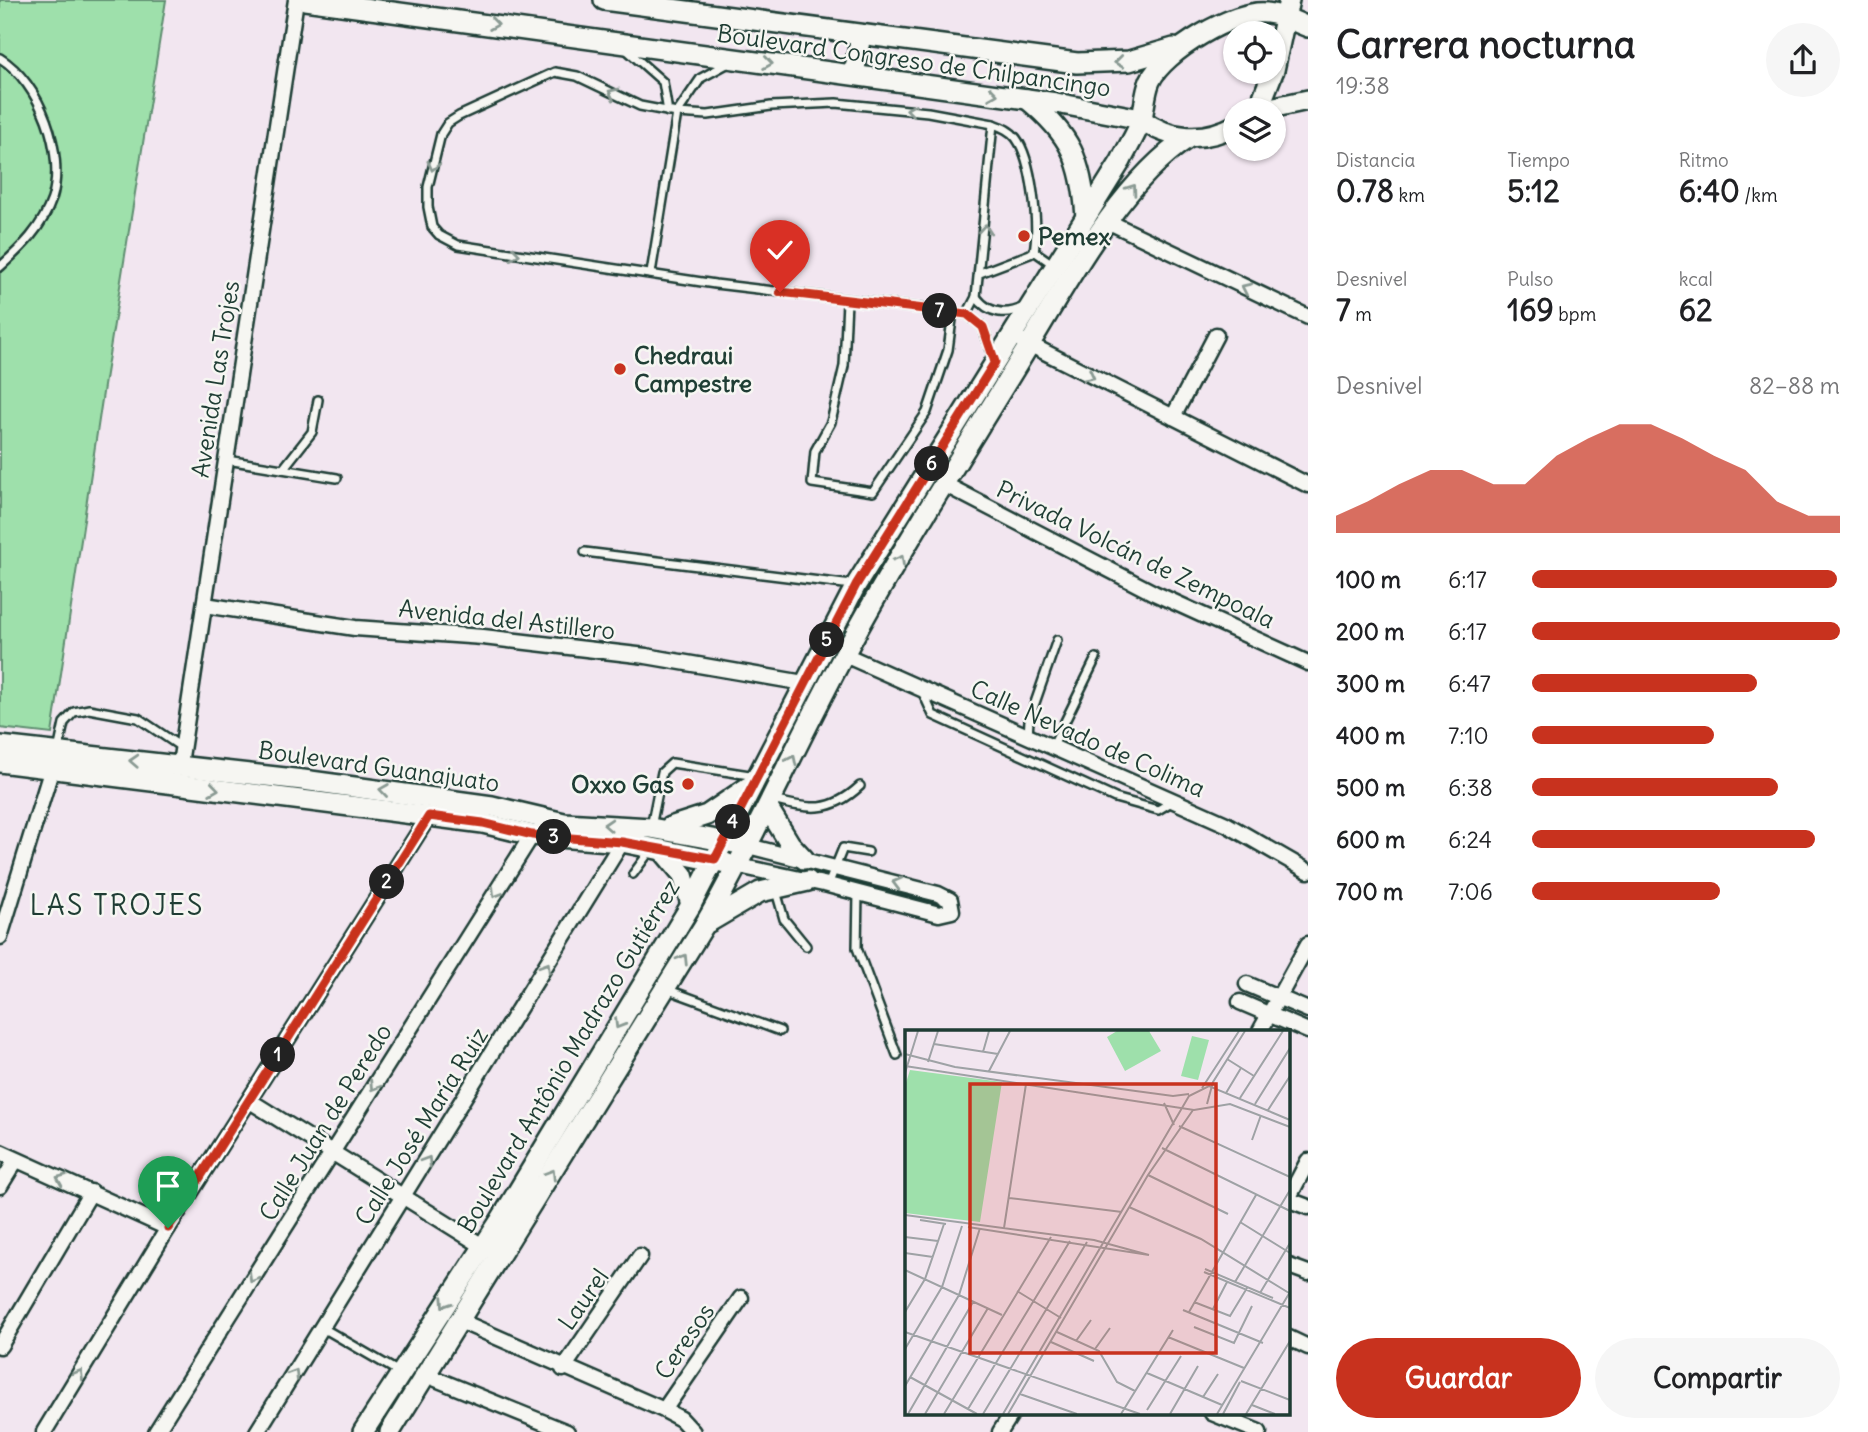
<!DOCTYPE html>
<html lang="es">
<meta charset="utf-8">
<style>
body{margin:0;font-family:Delius,sans-serif;background:#f6f6f6;color:#202124;height:100vh;display:flex;flex-direction:column;font-size:26px;white-space:nowrap}
*{box-sizing:border-box;margin:0}
p{font-size:23px;color:#757577}
.icon{flex:none;width:38px;height:38px;fill:none;stroke:currentColor;stroke-width:2;stroke-linecap:round;stroke-linejoin:round}
.map{position:relative;flex:1;overflow:hidden}
.panel{display:flex;flex-direction:column;background:#fff;width:560px}
.panel>*{flex:none}
.fabs{position:absolute;left:1223px;top:21px;display:grid;gap:14px}
.fabs a{display:grid;place-items:center;width:63px;height:63px;border-radius:50%;background:#fff;box-shadow:0 2px 5px #0004;font-size:35px}
.pin{position:absolute;display:grid;place-items:center;width:60px;height:60px;color:#fff;margin:-72px -30px;border-radius:50% 50% 50% 0;rotate:-45deg;box-shadow:0 0 7px #0007}
.pin .icon{rotate:45deg}
.km{position:absolute;width:35px;height:35px;margin:-18px;border-radius:50%;background:#222;color:#fff;font-size:19px;line-height:35px;text-align:center}
.round{display:grid;place-items:center;flex:none;width:74px;height:74px;border-radius:37px;background:#f6f6f6}
.overview{display:flex;align-items:center;justify-content:space-between;height:119px;padding:0 28px}
h1{font-size:38px;font-weight:800;line-height:52px}
.metrics{display:grid;grid-template-columns:repeat(3,1fr);gap:10px;height:119px;padding:7px 28px}
.metrics div{display:grid;align-content:center}
.metrics b{font-size:30px;font-weight:800}
.metrics small{font-size:19px;font-weight:400}
.metrics p{font-size:19px}
.chart{height:196px;padding:14px 28px}
.chart p{display:flex;justify-content:space-between}
.chart svg{width:100%;height:126px;margin-top:7px;fill:#c8321e;opacity:.7}
.cta{display:flex;gap:14px;margin-top:auto;padding:14px 28px}
.cta a{flex:1;height:80px;border-radius:42px;background:#c8321e;color:#fff;font-size:28px;font-weight:800;line-height:80px;text-align:center}
.cta a+a{background:#f6f6f6;color:#202124}
ul{padding:0 28px;list-style:none;font-size:23px}
li{display:grid;grid-template-columns:112px 84px 1fr;align-items:center;height:52px}
li i{height:18px;border-radius:9px;background:#c8321e}
main{display:flex;flex:1;min-height:0}
.map>svg:first-child{display:block}
.green{fill:#9ee0ab;stroke:#5e8e70;stroke-width:2}
.lines{fill:none;stroke-linecap:round;stroke-linejoin:round}
.lane-casing{stroke:#1f3d34;stroke-width:12}
.street-casing{stroke:#1f3d34;stroke-width:19}
.secondary-casing{stroke:#1f3d34;stroke-width:24}
.lane{stroke:#f6f6f2;stroke-width:7}
.street{stroke:#f6f6f2;stroke-width:14}
.secondary{stroke:#f6f6f2;stroke-width:19}
.oneway{stroke:#8a9a93}
.route-casing{stroke:#fff;stroke-width:14}
.route{stroke:#c8321e;stroke-width:9}
.poi-dot{fill:#c8321e;stroke:#f6f6f2;stroke-width:2.5}
.labels{text-anchor:middle;dominant-baseline:central;stroke-width:5;stroke-linejoin:round;paint-order:stroke}
.street-label{font-size:24px;fill:#1f3d34;stroke:#f6f6f2}
.poi-label{font-size:24px;font-weight:bold;fill:#1f3d34;stroke:#f6f6f2;text-anchor:start}
.quarter-label{font-size:28px;letter-spacing:2px;fill:#1f3d34;stroke:#f6f6f2}
.inset-road{fill:none;stroke:#9ea2a5;stroke-width:2}
.view{fill:#c8321e;fill-opacity:0.15;stroke:#c8321e;stroke-width:3.5}
.inset-edge{fill:none;stroke:#1f3d34;stroke-width:3.5}
</style>
<main>
<div class="map">
<svg width="1308" height="1432" viewBox="0 0 1308 1432">
<rect width="100%" height="100%" fill="#f2e6f0"/>
<filter id="ink" filterUnits="userSpaceOnUse"><feTurbulence type="fractalNoise" baseFrequency=".0143" numOctaves="2"/><feDisplacementMap in="SourceGraphic" scale="14" xChannelSelector="R" yChannelSelector="G"/><feConvolveMatrix kernelMatrix="1 2 1 2 8 2 1 2 1" color-interpolation-filters="sRGB"/></filter>
<g filter="url(#ink)">
<path class="green" d="M0 0H166L104 386 52 734 0 728Z"/>
<g class="lines">
<g class="lane-casing">
<g id="lane">
<path d="M628 51 663 82 668 112"/>
<path d="M0 58C40 83 66 153 52 199 42 228 22 247 0 267"/>
<path d="M1034 251 1054 265"/>
<path d="M651 273 677 113 701 78 727 64"/>
<path d="M980 273 1030 254 1034 251C1039 225 1032 159 1016 138 1010 130 1001 127 993 124"/>
<path d="M976 297C989 314 1006 316 1024 307"/>
<path d="M847 301 844 366 831 422 815 451 812 483 873 492 927 412 948 350 953 312"/>
<path d="M967 314 976 297 993 124 928 112 836 103 771 106 708 115 677 113 640 106 577 76 555 72 459 116 448 123 441 134 428 187V207L432 227 439 235 458 245 715 284 967 314 983 327 994 358"/>
<path d="M227 460 337 478"/>
<path d="M283 469 312 432 318 400"/>
<path d="M585 552 852 585"/>
<path d="M922 691 933 715 1115 798 1158 810 1173 801"/>
<path d="M1028 737 1029 720 1057 640"/>
<path d="M1052 748 1096 658"/>
<path d="M58 751 64 723 74 712 89 709 138 718 181 747"/>
<path d="M773 800C811 810 831 813 860 786"/>
<path d="M651 827 662 772 672 763 756 776"/>
<path d="M633 874 650 851"/>
<path d="M828 885 843 848 868 852"/>
<path d="M776 891 784 919 806 946"/>
<path d="M858 893 857 948 897 1055"/>
<path d="M666 989 780 1031"/>
<path d="M323 1328 399 1372"/>
</g>
</g>
<g class="street-casing">
<g id="street">
<path d="M1109 222 1308 317"/>
<path d="M1011 335 1308 485"/>
<path d="M1173 417 1216 335"/>
<path d="M944 484 1154 593 1308 663"/>
<path d="M205 605 355 628 483 637 646 656 804 683"/>
<path d="M845 655 1226 824 1308 871"/>
<path d="M180 764 296 0"/>
<path d="M739 866 828 885 939 914 952 911 950 900 938 894 748 846"/>
<path d="M0 937 52 768"/>
<path d="M1247 984 1308 1010"/>
<path d="M1240 1002 1308 1031"/>
<path d="M1260 1031 1308 944"/>
<path d="M250 1101 489 1250"/>
<path d="M0 1152 168 1228"/>
<path d="M0 1186 16 1160"/>
<path d="M1289 1197 1308 1161"/>
<path d="M1289 1200 1308 1207"/>
<path d="M1289 1266 1308 1273"/>
<path d="M460 1321 664 1410 681 1419 693 1432"/>
<path d="M1289 1338 1308 1347"/>
<path d="M0 1346 91 1192"/>
<path d="M563 1369 640 1256"/>
<path d="M426 1375 567 1432"/>
<path d="M664 1410 741 1298"/>
<path d="M1212 1413 1259 1432"/>
<path d="M44 1432 168 1228 429 816"/>
<path d="M156 1432 532 835"/>
<path d="M257 1432 622 842"/>
<path d="M1000 1432 1012 1413"/>
</g>
</g>
<g class="secondary-casing">
<g id="secondary">
<path d="M305 0 1056 103 1141 119C1170 141 1205 142 1236 125"/>
<path d="M604 0 1077 63 1129 61 1174 48"/>
<path d="M1274 70 1289 0"/>
<path d="M854 74 861 35"/>
<path d="M1027 99C1071 135 1082 161 1086 217"/>
<path d="M1258 110 1273 72"/>
<path d="M1261 110 1308 100"/>
<path d="M0 746 303 780 492 806 564 823 651 828 734 843"/>
<path d="M0 762 429 816 483 823 532 835 622 842 726 863"/>
<path d="M768 808 790 844 804 859"/>
<path d="M670 827 707 815 748 787"/>
<path d="M662 850 683 875 691 905"/>
<path d="M709 922 760 892 808 881"/>
<path d="M363 1432 500 1221 691 905 856 585 1121 161C1127 148 1138 132 1142 118 1145 105 1145 93 1150 81 1163 52 1235 9 1267 13 1281 14 1295 22 1308 27"/>
<path d="M390 1432 705 924C749 848 785 768 826 689 885 574 956 465 1023 355 1066 285 1119 183 1188 138"/>
</g>
</g>
<use href="#lane" class="lane"/>
<use href="#street" class="street"/>
<use href="#secondary" class="secondary"/>
</g>
<defs><path id="oneway-chevron" d="M-2-3.5L2.5 0L-2 3.5" fill="none" stroke-width="1.6" stroke-linecap="round" stroke-linejoin="round" transform="scale(1.75)"/></defs>
<g class="oneway">
<use href="#oneway-chevron" transform="translate(494 24) rotate(8)"/>
<use href="#oneway-chevron" transform="translate(1119 62) rotate(173)"/>
<use href="#oneway-chevron" transform="translate(768 63) rotate(8)"/>
<use href="#oneway-chevron" transform="translate(613 93) rotate(-154)"/>
<use href="#oneway-chevron" transform="translate(993 94) rotate(8)"/>
<use href="#oneway-chevron" transform="translate(911 110) rotate(-172)"/>
<use href="#oneway-chevron" transform="translate(433 166) rotate(103)"/>
<use href="#oneway-chevron" transform="translate(1132 189) rotate(-54)"/>
<use href="#oneway-chevron" transform="translate(985 229) rotate(-85)"/>
<use href="#oneway-chevron" transform="translate(515 254) rotate(8)"/>
<use href="#oneway-chevron" transform="translate(1246 288) rotate(-155)"/>
<use href="#oneway-chevron" transform="translate(1090 376) rotate(27)"/>
<use href="#oneway-chevron" transform="translate(900 560) rotate(-60)"/>
<use href="#oneway-chevron" transform="translate(792 760) rotate(-64)"/>
<use href="#oneway-chevron" transform="translate(134 761) rotate(-177)"/>
<use href="#oneway-chevron" transform="translate(214 789) rotate(8)"/>
<use href="#oneway-chevron" transform="translate(384 790) rotate(-172)"/>
<use href="#oneway-chevron" transform="translate(608 825) rotate(-177)"/>
<use href="#oneway-chevron" transform="translate(897 883) rotate(-165)"/>
<use href="#oneway-chevron" transform="translate(496 893) rotate(122)"/>
<use href="#oneway-chevron" transform="translate(683 959) rotate(-58)"/>
<use href="#oneway-chevron" transform="translate(546 967) rotate(-58)"/>
<use href="#oneway-chevron" transform="translate(619 1024) rotate(121)"/>
<use href="#oneway-chevron" transform="translate(374 1086) rotate(122)"/>
<use href="#oneway-chevron" transform="translate(427 1161) rotate(-58)"/>
<use href="#oneway-chevron" transform="translate(551 1174) rotate(-58)"/>
<use href="#oneway-chevron" transform="translate(61 1179) rotate(-157)"/>
<use href="#oneway-chevron" transform="translate(253 1278) rotate(122)"/>
<use href="#oneway-chevron" transform="translate(445 1303) rotate(123)"/>
<use href="#oneway-chevron" transform="translate(79 1374) rotate(-59)"/>
<use href="#oneway-chevron" transform="translate(294 1374) rotate(-58)"/>
</g>
</g>
<g class="lines" filter="url(#ink)">
<g class="route-casing">
<path id="route" d="M168 1228 429 816 483 823 532 835 622 842 715 859 856 585 995 362 983 327 967 314 780 292"/>
</g>
<use href="#route" class="route"/>
</g>
<g class="poi-dot">
<circle cx="1024" cy="236" r="7"/>
<circle cx="620" cy="369" r="7"/>
<circle cx="688" cy="784" r="7"/>
</g>
<g class="labels">
<g class="street-label">
<text transform="translate(914 60) rotate(8)">Boulevard Congreso de Chilpancingo</text>
<text transform="translate(215 379) rotate(-81)">Avenida Las Trojes</text>
<text transform="translate(1136 554) rotate(26)">Privada Volcán de Zempoala</text>
<text transform="translate(507 619) rotate(6)">Avenida del Astillero</text>
<text transform="translate(1088 738) rotate(24)">Calle Nevado de Colima</text>
<text transform="translate(379 766) rotate(8)">Boulevard Guanajuato</text>
<text transform="translate(568 1056) rotate(-59)">Boulevard Antônio Madrazo Gutiérrez</text>
<text transform="translate(325 1122) rotate(-58)">Calle Juan de Peredo</text>
<text transform="translate(421 1126) rotate(-58)">Calle José María Ruiz</text>
<text transform="translate(583 1299) rotate(-55)">Laurel</text>
<text transform="translate(684 1341) rotate(-56)">Ceresos</text>
</g>
<g class="poi-label">
<text x="1038" y="236">Pemex</text>
<text x="634" y="355">Chedraui<tspan x="634" dy="28">Campestre</tspan></text>
<text x="674" y="784" text-anchor="end">Oxxo Gas</text>
</g>
<g class="quarter-label">
<text x="117" y="905">LAS TROJES</text>
</g>
</g>
<g transform="translate(905 1030)">
<rect width="385" height="385" fill="#f2e6f0"/>
<path d="M212 1H244L256 21 220 41 202 7ZM287 6 304 10 293 50 276 46ZM5 40 97 52 75 192 0 183V56Z" fill="#9ee0ab"/>
<path class="inset-road" d="M29 14 93 24M78 22 84 1M0 24 50 37 268 66 284 64M322 29 349 46M23 32 33 1M0 36 289 80 325 74 385 97M84 41 105 1M0 43 13 1M297 58 334 1M321 63 336 38M335 68 378 1M259 73 269 95M302 74 308 52 340 1M350 74 385 18M363 80 385 46M274 96 385 147M347 110 356 85M257 118 385 181M243 145 323 184M104 168 217 182M224 177 296 209 384 263M0 185 189 210 244 225M15 190 41 194M335 192 385 223M63 197 244 225M99 198 121 54M0 207 33 211M0 223 28 227M300 239 368 268M0 240 97 285M299 242 385 278M330 252 385 160M112 261 156 288M355 263 385 213M289 272 325 286 342 258M308 279 322 252M278 280 358 313M0 282 20 249 39 194M284 282 351 165M289 297 329 313 347 276M0 302 235 384M152 302 194 321 212 352 230 361M263 307 339 338M171 311 186 290M146 312 189 331M0 319 37 257 57 196M190 319 205 298M242 343 317 375M5 347 72 384M336 351 385 370M0 356 54 265 75 198M115 364 172 384M298 367 313 344M347 375 370 384M63 379 165 211M242 380 276 326M3 384 68 272M20 384 83 278M39 384 146 207M78 384 182 212M98 384 284 66 304 56 385 90M103 384 243 145 288 80M216 384 268 300M265 384 293 336M312 384 385 262M318 384 335 352M341 384 385 311"/>
<path class="view" d="M65 54H311V323H65Z"/>
<rect width="385" height="385" class="inset-edge"/>
</g>
</svg>
<div class="fabs">
<a><svg class="icon" aria-label="locate" viewBox="0 0 24 24"><circle cx="12" cy="12" r="6"/><path d="M12 2v4M12 18v4M2 12h4M18 12h4"/></svg></a>
<a><svg class="icon" aria-label="layers" viewBox="0 0 24 24"><path d="M12 4l9 5-9 5-9-5zM3 14l9 5 9-5"/></svg></a>
</div>
<div class="pin" style="left:168px;top:1228px;background:#1e9e55"><svg class="icon" aria-label="arrive" viewBox="0 0 24 24"><path d="M6 21V4h12l-3 4 3 4H6"/></svg></div>
<div class="pin" style="left:780px;top:292px;background:#d93025"><svg class="icon" aria-label="check" viewBox="0 0 24 24"><path d="M5 12l5 5 9-10"/></svg></div>
<b class="km" style="left:278px;top:1055px">1</b>
<b class="km" style="left:387px;top:882px">2</b>
<b class="km" style="left:554px;top:837px">3</b>
<b class="km" style="left:733px;top:822px">4</b>
<b class="km" style="left:827px;top:640px">5</b>
<b class="km" style="left:932px;top:464px">6</b>
<b class="km" style="left:940px;top:311px">7</b>
</div>
<section class="panel">
<div class="overview"><div><h1>Carrera nocturna</h1><p>19:38</p></div><a class="round"><svg class="icon" aria-label="share" viewBox="0 0 24 24"><path d="M12 15V3M7 8l5-5 5 5M5 13v7h14v-7"/></svg></a></div>
<div class="metrics">
<div><p>Distancia</p><b>0.78<small> km</small></b></div>
<div><p>Tiempo</p><b>5:12</b></div>
<div><p>Ritmo</p><b>6:40<small> /km</small></b></div>
</div>
<div class="metrics">
<div><p>Desnivel</p><b>7<small> m</small></b></div>
<div><p>Pulso</p><b>169<small> bpm</small></b></div>
<div><p>kcal</p><b>62</b></div>
</div>
<div class="chart"><p><span>Desnivel</span>82–88 m</p>
<svg viewBox="0 0 160 44" preserveAspectRatio="none"><path d="M0 44V38L10 33L20 27L30 22L40 22L50 27L60 27L70 17L80 11L90 6L100 6L110 11L120 17L130 22L140 33L150 38L160 38V44z"/></svg>
</div>
<ul>
<li><b>100 m</b>6:17<i style="width:99%"></i></li>
<li><b>200 m</b>6:17<i style="width:100%"></i></li>
<li><b>300 m</b>6:47<i style="width:73%"></i></li>
<li><b>400 m</b>7:10<i style="width:59%"></i></li>
<li><b>500 m</b>6:38<i style="width:80%"></i></li>
<li><b>600 m</b>6:24<i style="width:92%"></i></li>
<li><b>700 m</b>7:06<i style="width:61%"></i></li>
</ul>
<div class="cta"><a>Guardar</a><a>Compartir</a></div>
</section>
</main>
